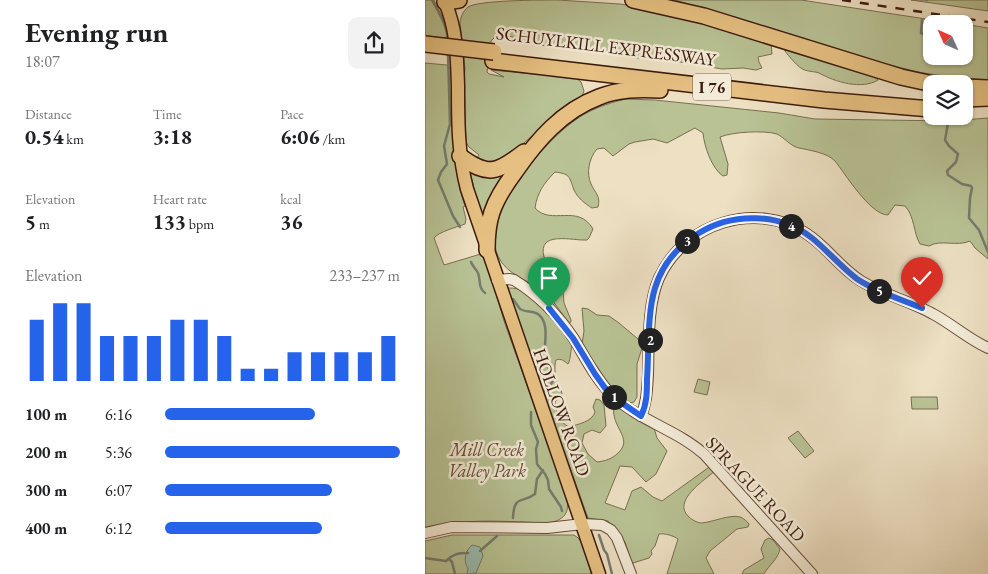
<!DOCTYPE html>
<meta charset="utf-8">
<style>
body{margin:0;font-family:"EB Garamond",serif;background:#f2f2f2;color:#202124;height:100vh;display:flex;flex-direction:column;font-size:19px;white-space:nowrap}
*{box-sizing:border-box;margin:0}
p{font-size:16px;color:#757577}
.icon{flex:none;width:28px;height:28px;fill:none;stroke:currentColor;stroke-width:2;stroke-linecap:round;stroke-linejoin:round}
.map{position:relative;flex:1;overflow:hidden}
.side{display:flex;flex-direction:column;background:#fff;width:425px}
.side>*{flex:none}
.needle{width:32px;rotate:315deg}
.fabs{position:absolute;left:498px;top:15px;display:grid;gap:10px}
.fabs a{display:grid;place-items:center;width:50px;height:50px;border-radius:10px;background:#fff;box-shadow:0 1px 4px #0004;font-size:25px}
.pin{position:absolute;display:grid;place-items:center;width:42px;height:42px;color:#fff;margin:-51px -21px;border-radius:50% 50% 50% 0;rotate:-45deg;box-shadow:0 0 5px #0007}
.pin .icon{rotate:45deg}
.km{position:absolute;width:25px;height:25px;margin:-12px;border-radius:50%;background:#222;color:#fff;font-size:14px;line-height:25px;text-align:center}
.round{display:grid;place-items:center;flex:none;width:52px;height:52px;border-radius:10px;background:#f2f2f2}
.summary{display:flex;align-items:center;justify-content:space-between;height:85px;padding:0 25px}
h1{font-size:28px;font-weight:700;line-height:38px}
.stats{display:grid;grid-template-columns:repeat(3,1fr);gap:8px;height:85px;padding:5px 25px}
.stats div{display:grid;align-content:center}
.stats b{font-size:21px;font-weight:700}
.stats small{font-size:14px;font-weight:400}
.stats p{font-size:14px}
.chart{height:140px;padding:10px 25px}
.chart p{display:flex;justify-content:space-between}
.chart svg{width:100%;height:90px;margin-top:5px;stroke:#2563eb;stroke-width:6}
ul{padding:0 25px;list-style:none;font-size:16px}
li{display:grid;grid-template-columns:80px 60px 1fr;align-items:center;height:38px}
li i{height:12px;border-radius:6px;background:#2563eb}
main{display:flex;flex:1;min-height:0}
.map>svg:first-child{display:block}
.green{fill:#b8c294;stroke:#7a6e50}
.water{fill:#9abdb0;stroke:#757c6e}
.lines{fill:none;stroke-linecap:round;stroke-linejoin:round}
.stream{stroke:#757c6e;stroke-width:2.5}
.minor-casing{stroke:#694c3a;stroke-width:12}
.major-casing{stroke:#3d1a0c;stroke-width:15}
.highway-casing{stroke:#3d1a0c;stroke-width:18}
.minor{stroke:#f3ebd8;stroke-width:10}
.major{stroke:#e6c082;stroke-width:12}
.highway{stroke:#e6c082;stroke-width:15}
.rail{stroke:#3d1a0c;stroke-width:2.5;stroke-dasharray:9 9;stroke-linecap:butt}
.highway-bridge-casing{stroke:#3d1a0c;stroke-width:18;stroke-linecap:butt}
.highway-bridge{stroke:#e6c082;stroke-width:15}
.route-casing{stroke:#fff;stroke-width:10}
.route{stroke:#2563eb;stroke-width:6}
.labels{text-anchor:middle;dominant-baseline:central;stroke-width:5;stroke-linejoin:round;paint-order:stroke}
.shield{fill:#f3ebd8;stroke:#745949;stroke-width:1}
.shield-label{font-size:16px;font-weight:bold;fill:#3d1a0c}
.street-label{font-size:18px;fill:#3d1a0c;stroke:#f3ebd8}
.park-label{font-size:18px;font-style:italic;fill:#624c35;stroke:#f3ebd8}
</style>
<main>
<section class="side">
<div class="summary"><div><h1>Evening run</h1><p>18:07</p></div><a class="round"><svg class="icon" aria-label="share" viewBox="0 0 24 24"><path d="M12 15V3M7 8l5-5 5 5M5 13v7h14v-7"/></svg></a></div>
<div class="stats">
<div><p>Distance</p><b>0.54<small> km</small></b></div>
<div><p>Time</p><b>3:18</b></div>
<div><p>Pace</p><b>6:06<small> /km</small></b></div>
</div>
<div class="stats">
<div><p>Elevation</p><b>5<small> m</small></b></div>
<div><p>Heart rate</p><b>133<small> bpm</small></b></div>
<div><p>kcal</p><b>36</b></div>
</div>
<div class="chart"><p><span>Elevation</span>233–237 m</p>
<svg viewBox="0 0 160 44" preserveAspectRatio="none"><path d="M5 44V14M15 44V6M25 44V6M35 44V22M45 44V22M55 44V22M65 44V14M75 44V14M85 44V22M95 44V38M105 44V38M115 44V30M125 44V30M135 44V30M145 44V30M155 44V22"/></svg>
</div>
<ul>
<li><b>100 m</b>6:16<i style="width:64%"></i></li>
<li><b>200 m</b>5:36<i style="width:100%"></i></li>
<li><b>300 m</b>6:07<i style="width:71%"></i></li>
<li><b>400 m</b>6:12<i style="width:67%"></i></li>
</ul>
</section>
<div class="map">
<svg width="563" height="574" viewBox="0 0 563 574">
<rect width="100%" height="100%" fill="#ede0c3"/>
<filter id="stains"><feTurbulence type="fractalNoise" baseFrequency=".004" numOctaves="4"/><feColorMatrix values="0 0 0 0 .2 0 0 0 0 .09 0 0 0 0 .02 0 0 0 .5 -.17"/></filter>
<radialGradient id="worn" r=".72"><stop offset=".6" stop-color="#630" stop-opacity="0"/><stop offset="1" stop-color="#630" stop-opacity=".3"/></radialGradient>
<g class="green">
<path d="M0 0H9L22 27 24 35 19 38 0 36Z"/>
<path d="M133 0 195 4 233 10 346 44 347 54 333 57 334 62 337 68 331 70 318 68 297 69 232 58H212L183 51 120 46 80 35 71 36 66 41 62 72 64 74 79 77 66 70 151 78 156 82 159 91 157 96 116 127 108 135 83 157 81 155C71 161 63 164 52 158L54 155 44 147 41 142 39 79 40 69 35 24C35 18 38 11 43 7 53 0 118 0 133 0Z"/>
<path d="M250 0H376L534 24H506V56H539V24L563 28V80L518 76 493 72 414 52 388 42Z"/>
<path d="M486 0H563V11Z"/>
<path d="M359 47 448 76 453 80C437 90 410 82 394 73 389 71 381 72 376 68 372 66 360 52 358 48Z"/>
<path d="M0 63 22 65 26 70C28 115 25 163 40 206L38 207 41 219 40 224C32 227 13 232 9 238L19 265 59 253 79 321 141 494C145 511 142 519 124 523 84 522 39 517 0 529Z"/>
<path d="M201 99 230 100 354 113 390 119 526 121 563 118V259L550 248 545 241C532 247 516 239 504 246L495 244C488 232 490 217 480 206L470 205 463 215C445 215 419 172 410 161 403 153 384 150 374 148 365 146 360 138 352 134 339 130 307 132 295 137L303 164 302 175 298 176C287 169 279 146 278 133L270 128 242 143 228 139 210 142 204 144 188 156 179 148 172 149C164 158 161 173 166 184 170 193 176 196 173 207L167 208C160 204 152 197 149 190 144 176 145 174 130 172 119 183 112 193 110 208 126 226 153 203 168 229L164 238 162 240C148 241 112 230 119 257L132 270 138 290 139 303 146 320V322L144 323C136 313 128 299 118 291 104 280 81 275 73 256 55 216 118 143 149 121 163 110 183 103 201 99Z"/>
<path d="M88 167 59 220 52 202 45 171Z"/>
<path d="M83 288C109 286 133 324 148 343 145 350 146 359 143 364 139 361 136 358 131 360 129 366 130 376 132 382 133 386 136 388 137 394L130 402C132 413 134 422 144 427 153 424 167 422 170 412L168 407 171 399 175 400 179 405 181 426 175 433 167 430 159 434 157 443 163 454 172 462C180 461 187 459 193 453 205 442 195 433 191 422 188 415 188 409 190 402L229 428 232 438 242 451 231 474 221 482 207 467 195 466 180 503 200 510 207 491 216 487 228 497 237 501 287 465 291 470C280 480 246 501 264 517 267 520 273 523 277 523 288 522 305 514 315 517 318 518 322 521 324 524L323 527 312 529 285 551 281 558 289 574H242L253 539C249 536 240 533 234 534L230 546 226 551 227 554 224 558 208 563 206 561 200 542 183 521 163 518 82 291Z"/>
<path d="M157 308 163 309 172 315 184 316 194 323 213 339 217 348 212 364V397L209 402 203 403 187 389 157 344 159 331Z"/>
<path d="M273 379 285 382 282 395 269 392Z"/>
<path d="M512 397 513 409H487L486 397Z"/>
<path d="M373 431 389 451 380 458 363 438Z"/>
<path d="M27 535H149C161 541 163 562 166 574H0V541Z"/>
<path d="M344 538 348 540 355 549C353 559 344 565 339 574H317L319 570 339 558 336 549 340 540Z"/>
</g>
<path class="water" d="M47 545 55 547 58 556 51 573 42 574 43 569C38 560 40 551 47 545Z"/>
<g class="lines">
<g class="stream">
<path d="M7 0C14 12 23 28 23 43"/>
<path d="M501 0H502"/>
<path d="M497 20 496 33 503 36 501 44 506 53"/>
<path d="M23 53 25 124 19 146 22 164 16 172 13 180 28 216 35 227"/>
<path d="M510 56 513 63"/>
<path d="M523 123 520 140 524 146 533 154 531 162 522 171 523 175 537 184 546 186 547 188 545 198 544 218 554 230 563 252"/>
<path d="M46 262C48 267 51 269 53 273 56 281 53 288 60 293"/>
<path d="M88 299 95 309C100 312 106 311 111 313 127 320 118 349 119 362 130 376 134 376 120 391"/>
<path d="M106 412V425L113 442 111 449 112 464 120 474 123 480 124 489 136 507 137 511"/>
<path d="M88 518C89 494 97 504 110 494L112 479 118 470"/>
<path d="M174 535 179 550 182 554 187 574"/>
<path d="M55 551 72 536"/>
<path d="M0 558 21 561C28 554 33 553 43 553"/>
<path d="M24 559 27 562 30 574"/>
</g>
<g class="minor-casing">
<g id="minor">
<path d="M72 280 84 279 89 280C113 295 134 316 149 339 161 359 171 380 188 396 215 421 252 430 279 454L387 574"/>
<path d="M216 416C222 402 222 389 223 375 224 345 222 305 234 278 259 223 331 200 382 234 402 247 415 268 436 281 459 295 485 301 508 314 527 324 543 339 563 348"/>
<path d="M0 533 27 527 122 528 158 524 177 525 186 530 192 538 206 574"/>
</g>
</g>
<g class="major-casing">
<path id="major" d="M20 2C32 30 32 57 33 86 33 121 33 155 42 189L174 574"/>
</g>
<g class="highway-casing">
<g id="highway">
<path d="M208 0 279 16 476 77 508 84"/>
<path d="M20 2 34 0"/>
<path d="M68 61 399 100 506 109"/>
<path d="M539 87 563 88"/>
<path d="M539 99 563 98"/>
<path d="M35 156C63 177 72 173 99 152"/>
<path d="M62 250C62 236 63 224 67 212 72 197 81 184 90 172 112 140 137 111 174 97 194 89 214 89 235 90"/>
</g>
</g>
<use href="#minor" class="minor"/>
<use href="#major" class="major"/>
<use href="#highway" class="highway"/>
<path class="rail" d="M417 0 563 22"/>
<g class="highway-bridge-casing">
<path id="highway-bridge" d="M0 44 69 52"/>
</g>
<use href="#highway-bridge" class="highway-bridge"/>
</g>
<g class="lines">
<g class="route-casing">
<path id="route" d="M124 308 148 338 170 374 180 388 194 401 216 416C222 404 222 392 222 379 224 352 222 314 230 288 237 265 253 246 274 233 308 212 355 213 387 238 403 251 416 267 432 279 452 292 475 299 497 308"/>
</g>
<use href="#route" class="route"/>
</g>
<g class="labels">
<rect class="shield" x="268" y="73.5" width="38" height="27" rx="4"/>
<g class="shield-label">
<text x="287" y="87">I 76</text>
</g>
<g class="street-label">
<text transform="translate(181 46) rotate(7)">SCHUYLKILL EXPRESSWAY</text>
<text transform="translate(137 412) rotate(70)">HOLLOW ROAD</text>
<text transform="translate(331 489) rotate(47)">SPRAGUE ROAD</text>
</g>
<g class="park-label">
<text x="62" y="449">Mill Creek<tspan x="62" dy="21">Valley Park</tspan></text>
</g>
</g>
<rect width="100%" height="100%" filter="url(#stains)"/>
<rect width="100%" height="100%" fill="url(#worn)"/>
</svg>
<div class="fabs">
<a><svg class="needle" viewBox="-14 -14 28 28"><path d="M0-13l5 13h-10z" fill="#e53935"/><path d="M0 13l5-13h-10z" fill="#757577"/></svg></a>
<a><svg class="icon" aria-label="layers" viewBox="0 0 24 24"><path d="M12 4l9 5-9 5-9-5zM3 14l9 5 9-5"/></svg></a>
</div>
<div class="pin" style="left:124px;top:308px;background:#1e9e55"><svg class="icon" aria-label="arrive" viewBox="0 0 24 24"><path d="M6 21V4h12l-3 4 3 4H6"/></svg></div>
<div class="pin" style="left:497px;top:308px;background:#d93025"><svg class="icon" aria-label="check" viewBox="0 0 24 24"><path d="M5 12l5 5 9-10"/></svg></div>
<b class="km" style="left:189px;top:397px">1</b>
<b class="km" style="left:225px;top:340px">2</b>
<b class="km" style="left:262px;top:241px">3</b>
<b class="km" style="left:366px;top:226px">4</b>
<b class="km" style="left:454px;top:291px">5</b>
</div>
</main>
